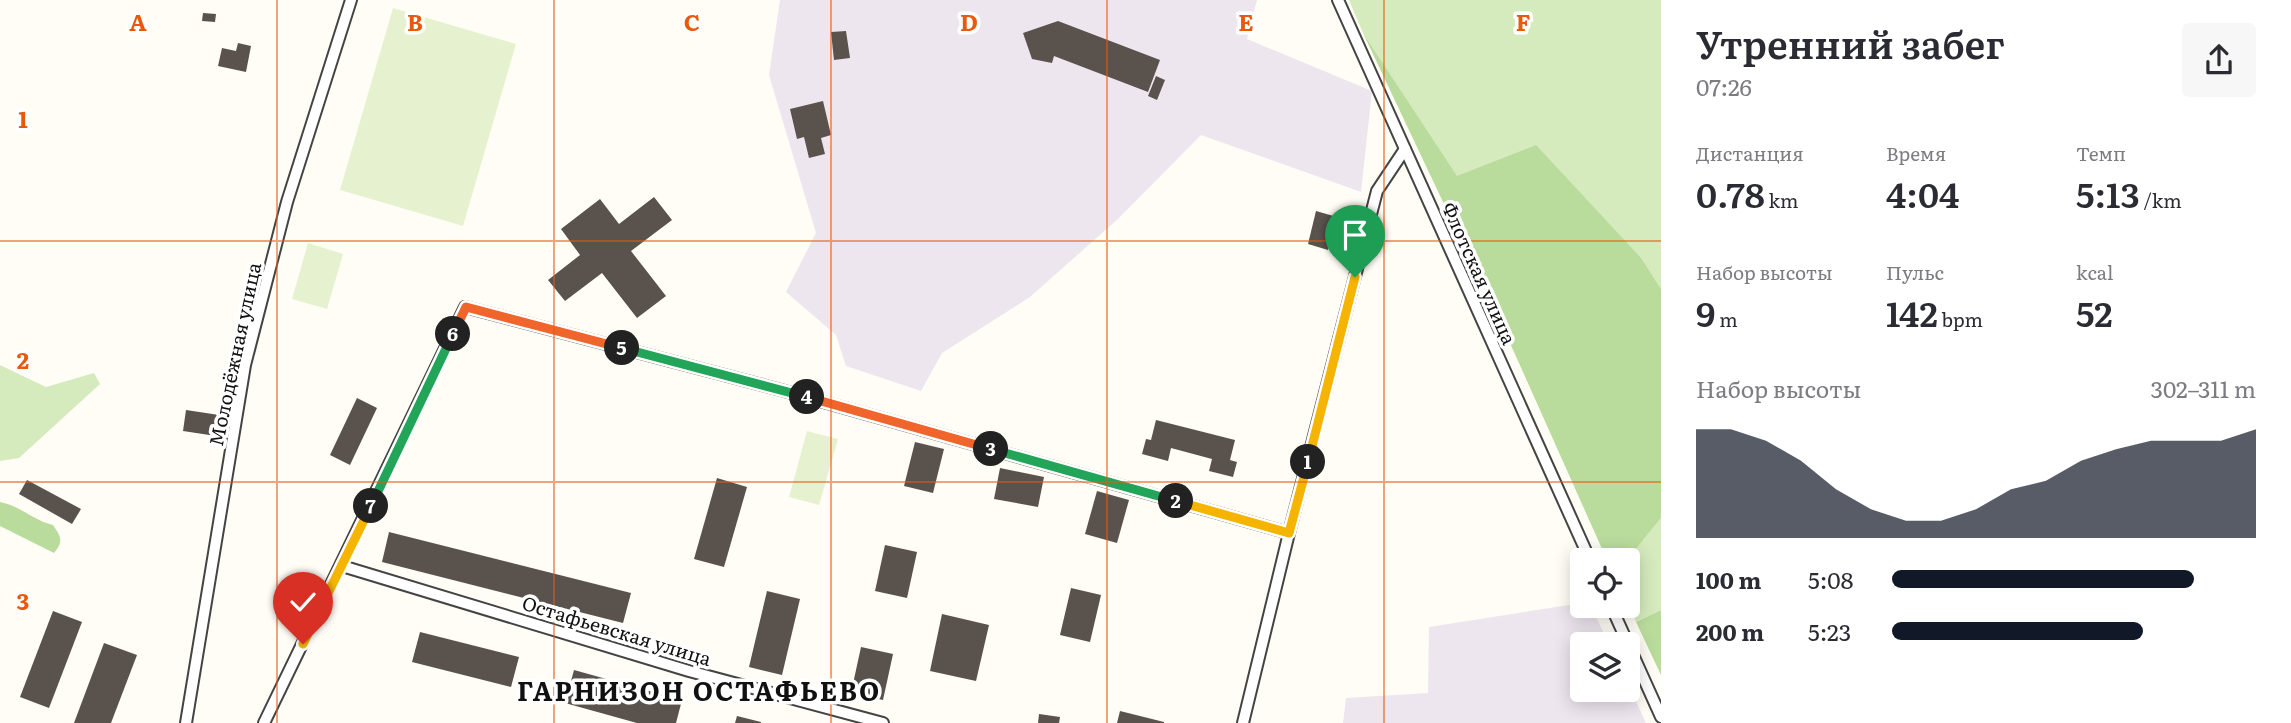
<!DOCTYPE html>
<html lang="ru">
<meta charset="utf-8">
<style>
body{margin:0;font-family:Literata,serif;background:#f7f7f7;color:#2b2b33;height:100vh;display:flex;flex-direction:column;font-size:26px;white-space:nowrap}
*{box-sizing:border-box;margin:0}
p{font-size:23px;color:#7c7c81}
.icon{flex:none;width:38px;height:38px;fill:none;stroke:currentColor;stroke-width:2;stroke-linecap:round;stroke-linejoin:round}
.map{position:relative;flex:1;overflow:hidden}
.panel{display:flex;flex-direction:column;background:#fff;width:630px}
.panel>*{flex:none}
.controls{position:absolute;left:1570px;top:548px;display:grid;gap:14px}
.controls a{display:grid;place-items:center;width:70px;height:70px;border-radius:7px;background:#fff;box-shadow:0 4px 18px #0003;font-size:35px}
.pin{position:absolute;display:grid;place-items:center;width:60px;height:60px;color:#fff;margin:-72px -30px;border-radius:50% 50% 50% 0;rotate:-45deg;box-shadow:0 0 7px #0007}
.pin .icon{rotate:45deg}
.km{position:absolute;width:35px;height:35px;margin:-18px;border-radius:50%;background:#222;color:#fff;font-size:19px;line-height:35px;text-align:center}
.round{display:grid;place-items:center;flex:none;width:74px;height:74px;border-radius:7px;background:#f7f7f7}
.headline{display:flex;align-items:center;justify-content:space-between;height:119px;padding:0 35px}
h1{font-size:38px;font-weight:600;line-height:52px}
.figures{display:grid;grid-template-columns:repeat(3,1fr);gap:10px;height:119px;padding:7px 35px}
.figures div{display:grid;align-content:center}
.figures b{font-size:35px;font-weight:600}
.figures small{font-size:19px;font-weight:400}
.figures p{font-size:19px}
.chart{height:196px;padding:14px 35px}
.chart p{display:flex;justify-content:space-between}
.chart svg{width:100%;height:126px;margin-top:7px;fill:#111827;opacity:.7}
ul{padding:0 35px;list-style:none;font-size:23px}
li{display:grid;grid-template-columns:112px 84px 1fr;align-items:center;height:52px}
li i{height:18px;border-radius:9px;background:#111827}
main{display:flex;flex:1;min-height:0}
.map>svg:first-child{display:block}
.industrial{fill:#eee6ef}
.green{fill:#d5ebbd}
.forest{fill:#b9dc9c}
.pitch{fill:#e6f2cf}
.building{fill:#5a524d}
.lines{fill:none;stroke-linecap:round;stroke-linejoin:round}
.street-casing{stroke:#444;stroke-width:14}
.street{stroke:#fff;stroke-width:10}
.split-1-casing{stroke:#fff;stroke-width:14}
.split-2-casing{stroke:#fff;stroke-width:14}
.split-3-casing{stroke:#fff;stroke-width:14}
.split-4-casing{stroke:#fff;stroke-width:14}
.split-5-casing{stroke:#fff;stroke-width:14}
.split-6-casing{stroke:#fff;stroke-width:14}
.split-7-casing{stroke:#fff;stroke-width:14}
.split-8-casing{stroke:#fff;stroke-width:14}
.split-1{stroke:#f5b400;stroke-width:9}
.split-2{stroke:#f5b400;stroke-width:9}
.split-3{stroke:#22a559;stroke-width:9}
.split-4{stroke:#f0652b;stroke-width:9}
.split-5{stroke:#22a559;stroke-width:9}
.split-6{stroke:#f0652b;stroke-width:9}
.split-7{stroke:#22a559;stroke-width:9}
.split-8{stroke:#f5b400;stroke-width:9}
.grid{fill:none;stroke:#e8590c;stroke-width:2;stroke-opacity:0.55}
.labels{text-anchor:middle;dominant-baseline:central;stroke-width:7;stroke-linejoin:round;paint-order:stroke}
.street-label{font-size:19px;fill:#111;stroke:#fff}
.district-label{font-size:26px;font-weight:bold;letter-spacing:2px;fill:#111;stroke:#fff}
.grid-label{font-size:23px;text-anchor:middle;font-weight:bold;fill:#e8590c;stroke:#fff;stroke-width:7;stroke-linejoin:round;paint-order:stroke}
</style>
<main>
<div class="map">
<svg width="1661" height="723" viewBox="0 0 1661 723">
<rect width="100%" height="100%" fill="#fffdf5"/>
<g class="industrial">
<path d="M780 0H1257L1247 39 1372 91 1361 192 1201 135 1119 218 1030 297 942 353 921 391 846 366 836 335 786 292 816 233 769 75Z"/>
<path d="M1582 603V606H1591L1609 644H1582V690H1628V684L1646 723H1343L1346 698 1428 693 1429 627Z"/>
</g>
<g class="green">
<path d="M1349 0H1661V289L1642 259 1457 177 1363 33Z"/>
<path d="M0 365 46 387 94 373 100 384 19 458 0 461Z"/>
<path d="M1661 518V610L1636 622 1628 604 1627 560Z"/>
</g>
<g class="forest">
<path d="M1363 33 1457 176 1536 145 1642 259 1661 289V518L1627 560H1607L1514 352Z"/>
<path d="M0 502C21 506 32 520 53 525 61 537 64 541 54 553L0 526Z"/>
<path d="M1661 610V675L1636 622Z"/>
</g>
<g class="pitch">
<path d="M393 8 516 44 463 226 340 190Z"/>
<path d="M308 243 343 254 327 309 292 299Z"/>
<path d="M807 431 838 439 819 505 789 497Z"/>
</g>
<g class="building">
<path d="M203 13 216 14 215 22 202 21Z"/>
<path d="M1058 21 1160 60 1148 92 1054 56 1052 63 1032 59 1023 33Z"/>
<path d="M846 31 850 58 834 60 831 32Z"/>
<path d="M238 43 251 46 246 72 218 66 222 48 236 51Z"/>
<path d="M1156 76 1165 80 1157 100 1148 96Z"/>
<path d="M823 101 831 135 821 138 825 154 809 158 804 137 797 139 790 109Z"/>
<path d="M654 197 672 220 631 251 666 296 637 318 602 273 565 301 548 280 580 255 561 229 600 199 619 224Z"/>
<path d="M1316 211 1337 217 1328 250 1308 244Z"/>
<path d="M357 398 377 408 350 465 330 455Z"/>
<path d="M186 410 219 415 216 436 183 431Z"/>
<path d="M1156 420 1235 440 1230 460 1237 462 1233 477 1209 471 1212 459 1171 448 1168 461 1142 454 1146 439 1151 440Z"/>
<path d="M915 442 944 449 933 493 904 486Z"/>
<path d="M1000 468 1044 477 1038 507 994 499Z"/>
<path d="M717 478 747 487 724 567 694 559Z"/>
<path d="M27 480 81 509 72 524 19 494Z"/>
<path d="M1097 491 1129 500 1117 543 1085 534Z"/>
<path d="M389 532 631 593 623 623 382 562Z"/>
<path d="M885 545 917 552 907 598 875 591Z"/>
<path d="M1071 588 1101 595 1090 642 1060 635Z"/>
<path d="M767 591 800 599 782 675 749 667Z"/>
<path d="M53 611 82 622 49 708 20 697Z"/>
<path d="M942 614 989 625 976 681 930 671Z"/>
<path d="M420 632 519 657 511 687 412 662Z"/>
<path d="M104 643 137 655 111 723H74Z"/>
<path d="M861 647 893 654 883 700 851 693Z"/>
<path d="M574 670 682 700 676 723H637L565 703Z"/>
<path d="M1120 711 1164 722V723H1117Z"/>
<path d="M1039 714 1060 717 1059 723H1038Z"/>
<path d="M737 716 761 722V723H735Z"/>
</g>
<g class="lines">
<g class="street-casing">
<g id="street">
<path d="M1338 0 1590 560"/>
<path d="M342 566 689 671 883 723"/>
<path d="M1611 606 1661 717"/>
<path d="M186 723 245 365 287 202 351 0"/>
<path d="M264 723 465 307 781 390 1289 533"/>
<path d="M1243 723 1289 533 1377 191 1405 149"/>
</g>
</g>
<use href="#street" class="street"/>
</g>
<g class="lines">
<g class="split-1-casing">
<path id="split-1" d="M1308 462 1355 277"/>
</g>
<g class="split-2-casing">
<path id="split-2" d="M1176 501 1289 533 1308 462"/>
</g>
<g class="split-3-casing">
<path id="split-3" d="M991 449 1176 501"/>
</g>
<g class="split-4-casing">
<path id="split-4" d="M807 397 991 449"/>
</g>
<g class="split-5-casing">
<path id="split-5" d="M622 348 807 397"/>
</g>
<g class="split-6-casing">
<path id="split-6" d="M453 334 466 307 622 348"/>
</g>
<g class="split-7-casing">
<path id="split-7" d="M371 506 453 334"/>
</g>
<g class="split-8-casing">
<path id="split-8" d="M303 644 371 506"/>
</g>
<use href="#split-1" class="split-1"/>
<use href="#split-2" class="split-2"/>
<use href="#split-3" class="split-3"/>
<use href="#split-4" class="split-4"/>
<use href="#split-5" class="split-5"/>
<use href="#split-6" class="split-6"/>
<use href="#split-7" class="split-7"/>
<use href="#split-8" class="split-8"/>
</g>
<path class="grid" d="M277 0V723M554 0V723M831 0V723M1107 0V723M1384 0V723M0 241H1661M0 482H1661"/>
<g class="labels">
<g class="street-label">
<text transform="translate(1480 273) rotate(66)">Флотская улица</text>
<text transform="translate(234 354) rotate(-78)">Молодёжная улица</text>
<text transform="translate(617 630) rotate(17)">Остафьевская улица</text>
</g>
<g class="district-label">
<text x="699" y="689">ГАРНИЗОН ОСТАФЬЕВО</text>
</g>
</g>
<g class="grid-label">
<text x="138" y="31">A</text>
<text x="415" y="31">B</text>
<text x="692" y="31">C</text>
<text x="969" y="31">D</text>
<text x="1246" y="31">E</text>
<text x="1523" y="31">F</text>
<text x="23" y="128">1</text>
<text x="23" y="369">2</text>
<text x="23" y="610">3</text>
</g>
</svg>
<div class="controls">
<a><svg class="icon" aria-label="locate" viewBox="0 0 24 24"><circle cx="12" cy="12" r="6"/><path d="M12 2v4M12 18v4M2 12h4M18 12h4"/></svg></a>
<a><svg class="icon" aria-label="layers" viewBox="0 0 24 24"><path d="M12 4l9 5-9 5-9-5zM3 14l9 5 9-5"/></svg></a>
</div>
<div class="pin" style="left:1355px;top:277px;background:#1e9e55"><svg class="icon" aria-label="arrive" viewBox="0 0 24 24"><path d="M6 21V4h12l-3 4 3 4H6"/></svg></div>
<div class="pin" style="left:303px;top:644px;background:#d93025"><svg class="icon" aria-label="check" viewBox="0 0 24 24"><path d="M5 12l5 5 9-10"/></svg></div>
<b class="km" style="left:1308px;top:462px">1</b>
<b class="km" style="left:1176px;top:501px">2</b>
<b class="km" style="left:991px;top:449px">3</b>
<b class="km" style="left:807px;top:397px">4</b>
<b class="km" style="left:622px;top:348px">5</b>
<b class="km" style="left:453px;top:334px">6</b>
<b class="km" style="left:371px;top:506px">7</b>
</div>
<section class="panel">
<div class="headline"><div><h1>Утренний забег</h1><p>07:26</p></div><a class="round"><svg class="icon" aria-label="share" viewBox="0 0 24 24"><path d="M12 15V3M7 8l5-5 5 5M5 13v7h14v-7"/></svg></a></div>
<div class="figures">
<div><p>Дистанция</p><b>0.78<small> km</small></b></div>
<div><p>Время</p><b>4:04</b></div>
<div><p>Темп</p><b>5:13<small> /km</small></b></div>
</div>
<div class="figures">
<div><p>Набор высоты</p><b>9<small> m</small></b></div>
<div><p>Пульс</p><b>142<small> bpm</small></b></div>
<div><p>kcal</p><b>52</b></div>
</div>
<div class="chart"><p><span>Набор высоты</span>302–311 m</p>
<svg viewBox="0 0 160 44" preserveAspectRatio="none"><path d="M0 44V6L10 6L20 10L30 17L40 27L50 34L60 38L70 38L80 34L90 27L100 24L110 17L120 13L130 10L140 10L150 10L160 6V44z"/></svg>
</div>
<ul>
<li><b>100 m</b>5:08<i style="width:83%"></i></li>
<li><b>200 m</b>5:23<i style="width:69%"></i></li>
</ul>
</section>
</main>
